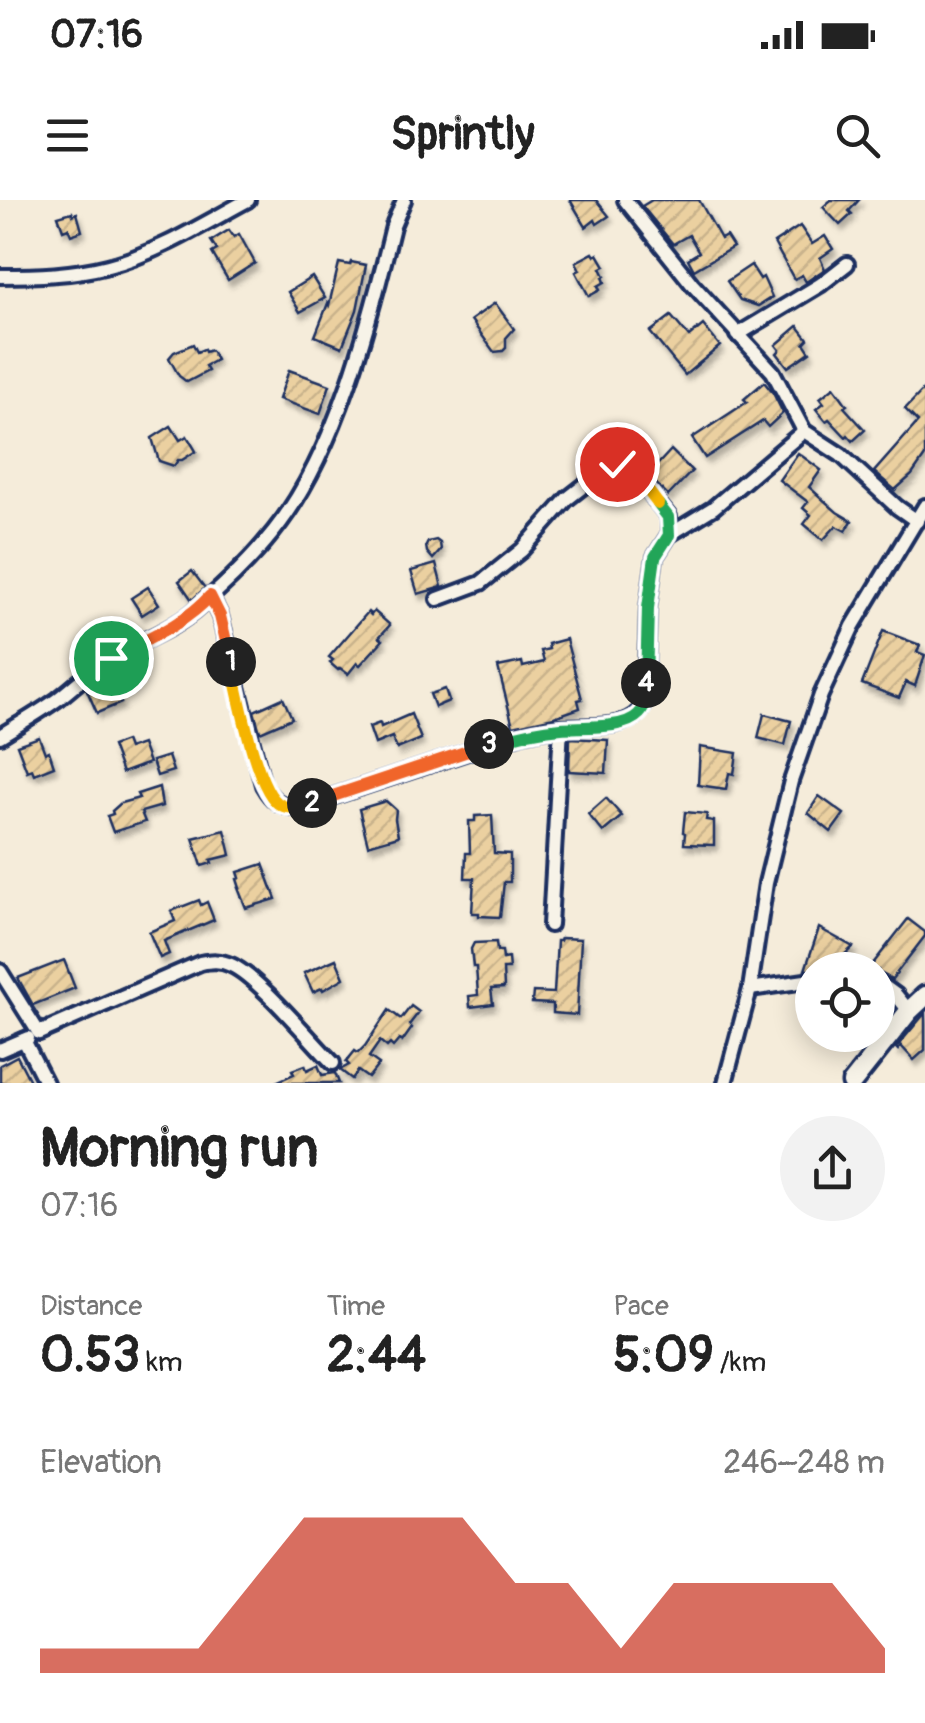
<!DOCTYPE html>
<meta charset="utf-8">
<style>
body{margin:0;font-family:Pangolin,sans-serif;background:#f2f2f2;color:#222;height:100vh;display:flex;flex-direction:column;font-size:38px;white-space:nowrap}
*{box-sizing:border-box;margin:0}
p{font-size:32px;color:#767676}
.icon{flex:none;width:55px;height:55px;fill:none;stroke:currentColor;stroke-width:2;stroke-linecap:round;stroke-linejoin:round}
.map{position:relative;height:883px;overflow:hidden}
.drawer{display:flex;flex-direction:column;background:#fff;flex:1}
.drawer>*{flex:none}
.controls{position:absolute;left:795px;top:752px;display:grid;gap:20px}
.controls a{display:grid;place-items:center;width:100px;height:100px;border-radius:50%;background:#fff;box-shadow:0 5px 25px #0003;font-size:50px}
.pin{position:absolute;display:grid;place-items:center;width:85px;height:85px;color:#fff;margin:-42px;border:5px solid #fff;border-radius:50%;box-shadow:0 2px 10px #0007}
.km{position:absolute;width:50px;height:50px;margin:-25px;border-radius:50%;background:#222;color:#fff;font-size:28px;line-height:50px;text-align:center}
.round{display:grid;place-items:center;flex:none;width:105px;height:105px;border-radius:52px;background:#f2f2f2}
.overview{display:flex;align-items:center;justify-content:space-between;height:170px;padding:0 40px}
h1{font-size:55px;font-weight:800;line-height:75px}
.metrics{display:grid;grid-template-columns:repeat(3,1fr);gap:15px;height:170px;padding:10px 40px}
.metrics div{display:grid;align-content:center}
.metrics b{font-size:50px;font-weight:800}
.metrics small{font-size:28px;font-weight:400}
.metrics p{font-size:28px}
.chart{height:280px;padding:20px 40px}
.chart p{display:flex;justify-content:space-between}
.chart svg{width:100%;height:180px;margin-top:10px;fill:#c8321e;opacity:.7}
.status{display:flex;justify-content:space-between;align-items:center;height:70px;padding:0 50px;background:#fff;direction:ltr}
.status svg{height:28px;fill:currentColor}
header{display:flex;justify-content:space-between;align-items:center;height:130px;padding:0 40px;background:#fff;font-size:45px;font-weight:800}
.map>svg:first-child{display:block}
.building{fill:url(#building-hatch);stroke:#1b2f5e;stroke-width:2.5;filter:url(#shadow)}
.lines{fill:none;stroke-linecap:round;stroke-linejoin:round}
.street-casing{stroke:#1b2f5e;stroke-width:20}
.secondary-casing{stroke:#1b2f5e;stroke-width:25}
.street{stroke:#f7f3e8;stroke-width:12}
.secondary{stroke:#f7f3e8;stroke-width:18}
.split-1-casing{stroke:#fff;stroke-width:20}
.split-2-casing{stroke:#fff;stroke-width:20}
.split-3-casing{stroke:#fff;stroke-width:20}
.split-4-casing{stroke:#fff;stroke-width:20}
.split-5-casing{stroke:#fff;stroke-width:20}
.split-6-casing{stroke:#fff;stroke-width:20}
.split-1{stroke:#f0652b;stroke-width:12}
.split-2{stroke:#f5b400;stroke-width:12}
.split-3{stroke:#f0652b;stroke-width:12}
.split-4{stroke:#22a559;stroke-width:12}
.split-5{stroke:#22a559;stroke-width:12}
.split-6{stroke:#f5b400;stroke-width:12}
</style>
<div class="status"><b>07:16</b><svg viewBox="0 0 49 12"><path d="M0 12V9h3v3zM5 12V6h3v6zM10 12V3h3v9zM15 12V0h3v12zM26 1h20v11H26zM47 4h2v5h-2z"/></svg></div>
<header><svg class="icon" aria-label="menu" viewBox="0 0 24 24"><path d="M4 6h16M4 12h16M4 18h16"/></svg>Sprintly<svg class="icon" aria-label="search" viewBox="0 0 24 24"><circle cx="10" cy="10" r="6"/><path d="M15 15l6 6"/></svg></header>
<div class="map">
<svg width="925" height="883" viewBox="0 0 925 883">
<defs>
<pattern id="building-hatch" width="6" height="6" patternUnits="userSpaceOnUse" patternTransform="scale(2.5)"><rect width="6" height="6" fill="#ebd0a0"/><path d="M-1 1l2-2M0 6l6-6M5 7l2-2" fill="none" stroke="#c9b38c"/></pattern>
<filter id="shadow"><feDropShadow dx="3" dy="5.5" stdDeviation="2.5" flood-color="#0004"/></filter>
</defs>
<rect width="100%" height="100%" fill="#f5ecda"/>
<filter id="ink" filterUnits="userSpaceOnUse"><feTurbulence type="fractalNoise" baseFrequency=".01" numOctaves="2"/><feDisplacementMap in="SourceGraphic" scale="20" xChannelSelector="R" yChannelSelector="G"/><feConvolveMatrix kernelMatrix="1 2 1 2 8 2 1 2 1" color-interpolation-filters="sRGB"/></filter>
<g filter="url(#ink)">
<g class="building">
<path d="M570 0H596L609 16 597 24 595 20 586 27Z"/>
<path d="M652 0H699L721 39 726 36 733 47 694 70 688 59 699 52 689 35 673 44 642 6Z"/>
<path d="M831 0H859L849 11 852 14 840 25 823 7Z"/>
<path d="M72 12 73 15 77 13 82 31 71 35 68 28 63 30 58 16Z"/>
<path d="M800 26 812 44 825 36 833 49 820 58 825 69 806 82 802 75 794 79 774 43Z"/>
<path d="M229 30 234 37 239 34 255 63 228 80 212 53 217 50 211 41Z"/>
<path d="M593 53 595 56 598 54 605 66 601 68 605 76 603 77 605 82 598 86 600 90 589 96 576 72 580 70 576 62Z"/>
<path d="M351 62 366 65 357 110 342 147 315 136 328 103 329 105 339 63 350 65Z"/>
<path d="M751 65 760 79 763 77 772 97 758 106 740 100 727 81Z"/>
<path d="M312 77 325 98 300 112 288 92Z"/>
<path d="M495 103 514 129 506 138V148L503 151 494 152 471 120Z"/>
<path d="M671 116 689 137 703 125 720 146 685 175 650 132Z"/>
<path d="M798 126 808 139 804 143 810 152 788 167 777 153 780 150 776 145Z"/>
<path d="M193 144 197 152 204 149 205 152 211 150 216 160 205 166 208 171 187 182 179 176 169 158 174 152Z"/>
<path d="M289 170 330 185 320 214 279 199Z"/>
<path d="M764 182 773 193 783 213 768 227 763 221 705 258 692 238 747 202 744 199Z"/>
<path d="M834 187 847 205 844 207 865 230 853 241 848 235 846 237 829 219 826 221 816 209 824 203 820 198Z"/>
<path d="M925 188V256L912 275 895 290 874 272 918 222 905 209Z"/>
<path d="M171 226 180 240 187 236 196 251 182 260H178L174 266 159 261 152 238Z"/>
<path d="M671 250 692 271 668 296 648 275Z"/>
<path d="M798 253 821 270 809 287 837 312 852 321 846 331 836 326 823 340 804 324 811 315 803 308 808 302 779 280Z"/>
<path d="M436 340 440 343 441 350 433 359 427 352 426 346 428 342Z"/>
<path d="M436 364 442 387 418 394 411 371Z"/>
<path d="M192 371 205 388 192 400 179 381Z"/>
<path d="M148 387 159 404 142 415 131 398Z"/>
<path d="M374 411 390 425 379 437 383 440 360 465 357 463 348 474 340 468 338 470 330 463 333 460 329 457 368 412 371 415Z"/>
<path d="M883 431 920 445 917 452 925 455 915 486 906 482 899 498 862 484Z"/>
<path d="M566 439 582 499 578 500 580 508 554 517 513 526 498 467 522 462 523 467 544 462 541 451 549 449 548 444Z"/>
<path d="M104 478 112 495 116 493 121 503 97 513 86 488Z"/>
<path d="M445 489 449 501 435 507 430 494Z"/>
<path d="M283 498 292 518 260 532 254 511Z"/>
<path d="M411 514 421 539 397 549 392 537 375 544 369 527 380 523 381 527Z"/>
<path d="M764 514 791 521 785 545 758 538Z"/>
<path d="M39 537 45 553 49 551 54 566 34 574 32 569 27 571 17 545Z"/>
<path d="M570 538 608 540 606 573 569 571Z"/>
<path d="M125 541 128 549 142 544 149 563 122 573 112 546Z"/>
<path d="M700 547 737 553 734 574 729 573 726 589 698 585Z"/>
<path d="M168 556 173 571 157 576 152 561Z"/>
<path d="M159 587 162 606 141 612 145 622 113 632 107 616 113 614 112 611 121 603 139 598 137 594Z"/>
<path d="M819 596 844 614 831 632 808 613Z"/>
<path d="M606 598 622 616 603 632 588 614Z"/>
<path d="M386 601 396 610 395 619 398 636 368 645 359 609Z"/>
<path d="M685 612 707 614 706 620 714 621V645L684 644 685 633 683 632Z"/>
<path d="M492 615 494 653 510 654V682H504L500 717 479 716V713H472L474 678H465L466 653H470L469 621H475V616Z"/>
<path d="M225 630 231 655 211 660 212 663 202 666 193 638Z"/>
<path d="M263 664 276 699 246 708 238 688H240L237 679 240 678 238 672Z"/>
<path d="M199 700 201 705 207 702 214 720 164 741 169 754 160 758 149 732 175 721 171 711Z"/>
<path d="M908 719 925 732V736L892 779 878 772V770H868Z"/>
<path d="M819 728 853 747 833 765 832 770H805Z"/>
<path d="M561 738 581 739 577 815 553 813V804L532 803 533 792 554 793 557 741H560Z"/>
<path d="M496 742 497 751H502L503 759 508 758 509 769H503L504 788 491 789 493 804 470 807 469 796 478 795 476 767H473L471 749 474 743Z"/>
<path d="M336 759 344 778 323 790 322 788 313 792 304 773Z"/>
<path d="M64 760 75 788 33 805 18 778Z"/>
<path d="M411 806 419 812 409 825 412 828 402 842 399 840 393 847 390 844 387 847 380 841 369 857 379 864 368 878 358 871 352 879 340 870 349 865 346 862 355 851 358 853 365 846 389 810 401 819Z"/>
<path d="M925 813V850L914 860 901 846 898 850 896 848Z"/>
<path d="M17 856 31 883H0V865Z"/>
<path d="M305 865 307 870 318 865 322 875 335 873 339 883H274L294 874 292 870Z"/>
</g>
<g class="lines">
<g class="street-casing">
<g id="street">
<path d="M625 0 692 84 773 172 804 231 841 255 897 307 917 321"/>
<path d="M0 76C36 76 73 75 108 66 156 54 205 23 248 0"/>
<path d="M737 135 820 85 847 64"/>
<path d="M210 396 220 416 263 585C272 601 280 606 298 608L522 534C536 531 550 528 563 527 592 525 630 532 645 503L648 408 655 357 669 335 713 308 804 231"/>
<path d="M438 399 481 383 522 350 567 299 608 267 617 264 626 268 642 283 669 317V335"/>
<path d="M0 536C19 524 40 512 58 499 76 485 93 468 113 457 141 440 174 430 199 407 226 384 252 359 274 331 336 254 370 121 393 26L404 0"/>
<path d="M550 725 561 527"/>
<path d="M0 771 39 833 200 763C211 761 220 760 231 765 257 776 310 840 333 863"/>
<path d="M878 782 896 795 909 811"/>
<path d="M750 789 812 780"/>
<path d="M24 840 46 883"/>
<path d="M0 850 28 838"/>
<path d="M725 883 750 789 766 683 791 581 821 495 853 426 925 306"/>
</g>
</g>
<g class="secondary-casing">
<path id="secondary" d="M852 883 909 811 925 796"/>
</g>
<use href="#street" class="street"/>
<use href="#secondary" class="secondary"/>
</g>
</g>
<g class="lines" filter="url(#ink)">
<g class="split-1-casing">
<path id="split-1" d="M111 458C145 440 184 425 210 396L220 416 231 462"/>
</g>
<g class="split-2-casing">
<path id="split-2" d="M231 462C238 490 256 594 281 605 291 610 301 607 312 603"/>
</g>
<g class="split-3-casing">
<path id="split-3" d="M312 603 489 544"/>
</g>
<g class="split-4-casing">
<path id="split-4" d="M489 544C513 536 536 530 561 528 582 526 624 530 639 514 647 506 646 493 646 483"/>
</g>
<g class="split-5-casing">
<path id="split-5" d="M646 483 648 408 655 357 669 335 668 317 658 304"/>
</g>
<g class="split-6-casing">
<path id="split-6" d="M617 264C635 271 647 289 658 304"/>
</g>
<use href="#split-1" class="split-1"/>
<use href="#split-2" class="split-2"/>
<use href="#split-3" class="split-3"/>
<use href="#split-4" class="split-4"/>
<use href="#split-5" class="split-5"/>
<use href="#split-6" class="split-6"/>
</g>
</svg>
<div class="controls">
<a><svg class="icon" aria-label="locate" viewBox="0 0 24 24"><circle cx="12" cy="12" r="6"/><path d="M12 2v4M12 18v4M2 12h4M18 12h4"/></svg></a>
</div>
<div class="pin" style="left:111px;top:458px;background:#1e9e55"><svg class="icon" aria-label="arrive" viewBox="0 0 24 24"><path d="M6 21V4h12l-3 4 3 4H6"/></svg></div>
<div class="pin" style="left:617px;top:264px;background:#d93025"><svg class="icon" aria-label="check" viewBox="0 0 24 24"><path d="M5 12l5 5 9-10"/></svg></div>
<b class="km" style="left:231px;top:462px">1</b>
<b class="km" style="left:312px;top:603px">2</b>
<b class="km" style="left:489px;top:544px">3</b>
<b class="km" style="left:646px;top:483px">4</b>
</div>
<section class="drawer">
<div class="overview"><div><h1>Morning run</h1><p>07:16</p></div><a class="round"><svg class="icon" aria-label="share" viewBox="0 0 24 24"><path d="M12 15V3M7 8l5-5 5 5M5 13v7h14v-7"/></svg></a></div>
<div class="metrics">
<div><p>Distance</p><b>0.53<small> km</small></b></div>
<div><p>Time</p><b>2:44</b></div>
<div><p>Pace</p><b>5:09<small> /km</small></b></div>
</div>
<div class="chart"><p><span>Elevation</span>246–248 m</p>
<svg viewBox="0 0 160 44" preserveAspectRatio="none"><path d="M0 44V38L10 38L20 38L30 38L40 22L50 6L60 6L70 6L80 6L90 22L100 22L110 38L120 22L130 22L140 22L150 22L160 38V44z"/></svg>
</div>
</section>
